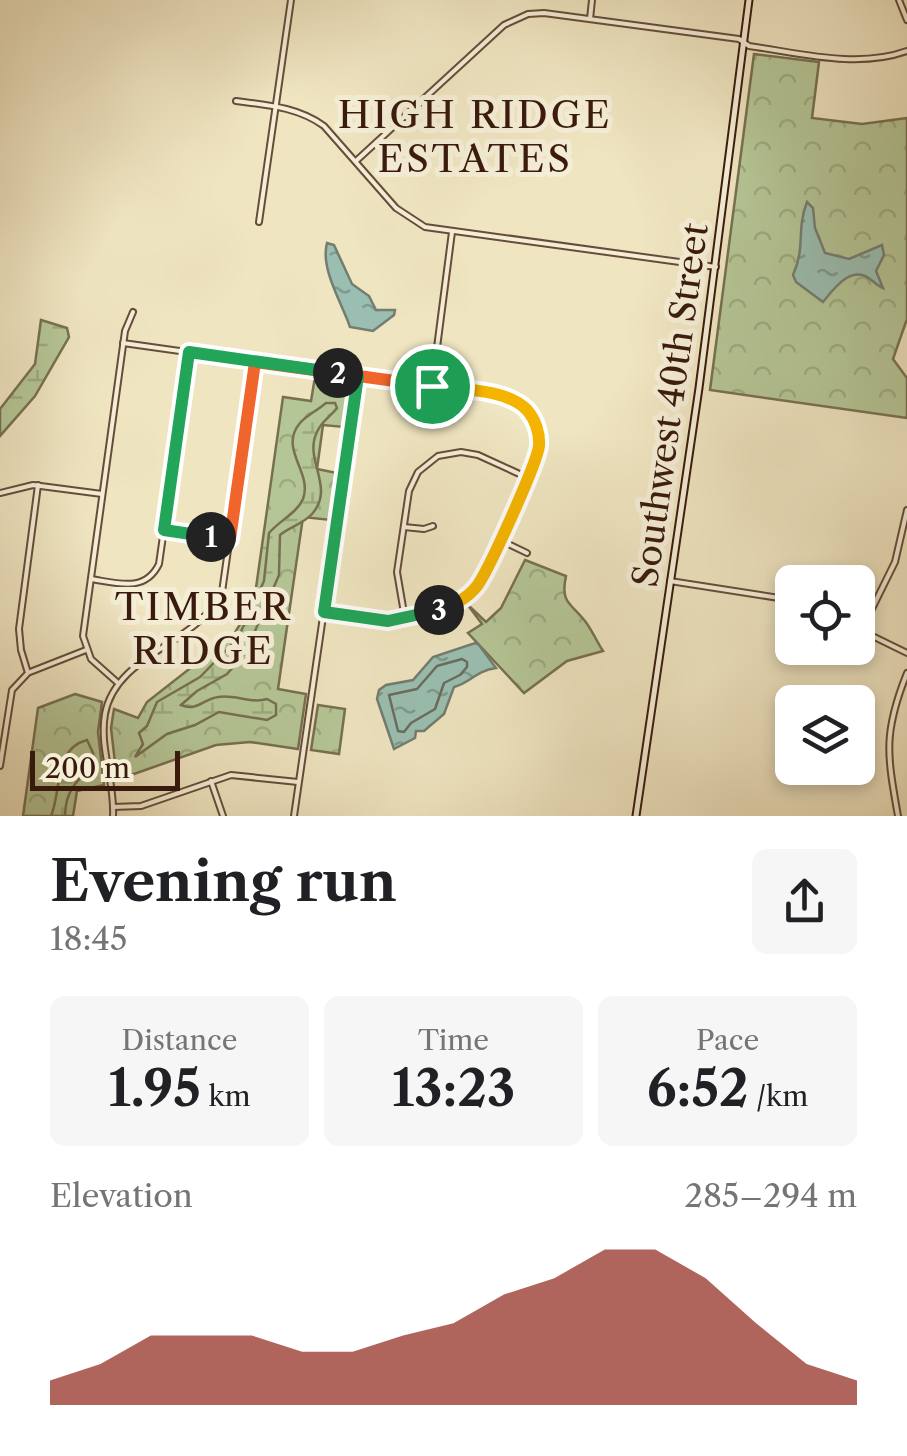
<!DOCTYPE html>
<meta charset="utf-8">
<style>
body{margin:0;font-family:"Libre Caslon Text",serif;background:#f6f6f6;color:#202124;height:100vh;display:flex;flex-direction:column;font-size:38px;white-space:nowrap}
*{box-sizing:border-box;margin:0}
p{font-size:32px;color:#757577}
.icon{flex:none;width:55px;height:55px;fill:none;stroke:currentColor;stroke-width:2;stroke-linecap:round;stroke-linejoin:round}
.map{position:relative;height:816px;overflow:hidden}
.side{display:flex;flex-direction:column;background:#fff;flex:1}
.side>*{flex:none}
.controls{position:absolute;left:775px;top:565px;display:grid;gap:20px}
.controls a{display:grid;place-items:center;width:100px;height:100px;border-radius:15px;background:#fff;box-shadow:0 5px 15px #0003;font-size:50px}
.scale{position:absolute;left:30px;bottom:25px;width:150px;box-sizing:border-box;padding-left:10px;border:5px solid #391a0c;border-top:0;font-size:28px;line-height:35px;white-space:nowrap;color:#391a0c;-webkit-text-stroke:8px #f5eed7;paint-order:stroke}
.pin{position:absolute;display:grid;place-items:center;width:85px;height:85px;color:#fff;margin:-42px;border:5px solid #fff;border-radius:50%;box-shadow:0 2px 10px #0007}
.km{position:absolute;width:50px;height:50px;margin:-25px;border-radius:50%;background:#222;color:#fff;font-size:28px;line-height:50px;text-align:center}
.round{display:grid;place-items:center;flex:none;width:105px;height:105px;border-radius:15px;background:#f6f6f6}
.head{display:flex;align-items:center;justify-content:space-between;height:170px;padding:0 50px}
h1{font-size:55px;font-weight:800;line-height:75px}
.stats{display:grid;grid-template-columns:repeat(3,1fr);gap:15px;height:170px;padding:10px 50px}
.stats div{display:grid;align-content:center;border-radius:15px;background:#f6f6f6;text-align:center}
.stats b{font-size:50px;font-weight:800}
.stats small{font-size:28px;font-weight:400}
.stats p{font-size:28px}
.chart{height:280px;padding:20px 50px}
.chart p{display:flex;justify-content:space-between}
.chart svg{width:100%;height:180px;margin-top:10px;fill:#8f2418;opacity:.7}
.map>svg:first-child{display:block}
.forest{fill:url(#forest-crowns);stroke:#777051;stroke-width:2.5}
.wetland{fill:url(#wetland-marsh);stroke:#777051;stroke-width:2.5}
.water{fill:url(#water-ripples);stroke:#737d70;stroke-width:2.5}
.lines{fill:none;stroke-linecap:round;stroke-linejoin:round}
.shore{stroke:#6a6c5f;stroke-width:2.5}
.street-casing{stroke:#664d39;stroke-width:8}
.secondary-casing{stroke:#391a0c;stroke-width:9}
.street{stroke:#f5eed7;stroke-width:4}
.secondary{stroke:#f5eed7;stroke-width:5}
.split-1-casing{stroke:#fff;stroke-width:20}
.split-2-casing{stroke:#fff;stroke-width:20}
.split-3-casing{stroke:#fff;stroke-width:20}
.split-4-casing{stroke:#fff;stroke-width:20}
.split-1{stroke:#f0652b;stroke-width:12}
.split-2{stroke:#22a559;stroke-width:12}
.split-3{stroke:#22a559;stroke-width:12}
.split-4{stroke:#f5b400;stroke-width:12}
.labels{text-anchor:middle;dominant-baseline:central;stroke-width:10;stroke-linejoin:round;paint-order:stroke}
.street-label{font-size:35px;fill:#391a0c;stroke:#f5eed7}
.neighbourhood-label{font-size:38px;letter-spacing:2.5px;fill:#391a0c;stroke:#f5eed7}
</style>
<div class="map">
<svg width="907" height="816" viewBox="0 0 907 816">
<defs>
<pattern id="forest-crowns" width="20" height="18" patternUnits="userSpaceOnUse" patternTransform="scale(2.5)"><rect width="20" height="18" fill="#b5c696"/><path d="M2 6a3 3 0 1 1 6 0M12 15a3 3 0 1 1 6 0" fill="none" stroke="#9caa80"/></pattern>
<pattern id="wetland-marsh" width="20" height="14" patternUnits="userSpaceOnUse" patternTransform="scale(2.5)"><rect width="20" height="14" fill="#b5c696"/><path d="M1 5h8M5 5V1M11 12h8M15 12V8" fill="none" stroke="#9caa80"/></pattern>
<pattern id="water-ripples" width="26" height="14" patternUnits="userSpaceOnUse" patternTransform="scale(2.5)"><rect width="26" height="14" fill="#9abfb2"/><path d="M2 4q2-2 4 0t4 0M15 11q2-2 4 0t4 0" fill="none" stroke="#7f9a8f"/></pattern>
</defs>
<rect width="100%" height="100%" fill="#efe5c1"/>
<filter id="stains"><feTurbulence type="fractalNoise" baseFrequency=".002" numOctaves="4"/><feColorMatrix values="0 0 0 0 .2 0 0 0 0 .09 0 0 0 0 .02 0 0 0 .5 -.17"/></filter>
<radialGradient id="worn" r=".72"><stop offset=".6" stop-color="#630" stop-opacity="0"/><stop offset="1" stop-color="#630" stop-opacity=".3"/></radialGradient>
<g class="forest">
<path d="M754 54 819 62 812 118 862 124 907 118V319L893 359 907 378V418L710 390Z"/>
<path d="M315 377 351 382 344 427 323 425 317 469 337 473 331 520 303 517 278 689 306 694 298 749 250 742 216 745 117 780 111 728 114 709 138 718 147 702 234 634 254 602 283 397 311 401Z"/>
<path d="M525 560 566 576C560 603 571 603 585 621 592 630 597 642 603 651L567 661 524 693 468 633 482 624 467 604 486 622 501 608Z"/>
<path d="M75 694 102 702 98 732 104 785 77 791 73 816H23L38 708Z"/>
<path d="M318 705 345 709 339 754 311 750Z"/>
</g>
<g class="wetland">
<path d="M41 320 67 328 69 337 35 396 0 436V409L35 364Z"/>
<path d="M326 403H335L337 408C331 416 321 422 317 432 303 460 336 487 312 514 303 524 289 527 280 535L279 575 246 652 227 674 197 691 181 705C197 712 203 699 218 697 235 694 251 704 267 699L276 704V715L267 720 219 712 195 725 167 734 135 757 143 744 139 733 147 726 157 702 200 677 238 638 264 581 269 533C279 521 297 513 303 499 313 472 278 449 300 423 307 415 318 410 326 403Z"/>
<path d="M87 740 93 753 92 766C76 781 65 792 65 816H51C62 790 53 749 87 740Z"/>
</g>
<g class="water">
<path d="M807 202 813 208 815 228 825 253 849 259 882 245 884 255 876 271 883 288C878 286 874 282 870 279 851 264 833 290 823 302L796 282 793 275C806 246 796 230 807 202Z"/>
<path d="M327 243 334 245 352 284 369 296 376 310H395L394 315 373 331 350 327C342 303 320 269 327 243Z"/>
<path d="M475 643 479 645 496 668C475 671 472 682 454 687L444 714 424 731H416L415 738 394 749 377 699 379 690 386 685 413 680 433 657Z"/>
</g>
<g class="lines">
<path class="shore" d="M462 659 467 662V667L460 675 444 683 435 709 411 723 404 732 398 731 389 695 417 689 437 666Z"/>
<g class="street-casing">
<g id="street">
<path d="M899 0 907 20"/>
<path d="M590 19 592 0"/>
<path d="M236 101C267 105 298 107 324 126L396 208 425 227 716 267"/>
<path d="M356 161 504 25 528 14 544 13 739 39 749 46C800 53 857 69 907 51"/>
<path d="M259 222 291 0"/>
<path d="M123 343 498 396C519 400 536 414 538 436 541 457 491 567 477 586 472 592 466 597 459 601 417 627 369 620 323 613"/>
<path d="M432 386 452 232"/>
<path d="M0 493 33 485 102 494"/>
<path d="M404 527 424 529 433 526"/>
<path d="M165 530 229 539"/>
<path d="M500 540 527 553"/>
<path d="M91 579C117 583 145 593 159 564L189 354"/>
<path d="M670 581 792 600"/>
<path d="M405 619 397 572 409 491 418 472 438 456 461 452 478 455 526 477"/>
<path d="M858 629 907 653"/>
<path d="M861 631 895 562 907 510"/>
<path d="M30 672 86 650"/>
<path d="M118 683 91 659 83 636 125 331 133 312"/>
<path d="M0 766 12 690 28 673 21 650 19 629 38 485"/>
<path d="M211 781 223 816"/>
<path d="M113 807 141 806 231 775 298 782"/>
<path d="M113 816C115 782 99 748 105 714 116 654 198 644 222 592L255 361"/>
<path d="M294 816 358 376"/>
<path d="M898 816C887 754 883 733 907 673"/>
</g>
</g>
<g class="secondary-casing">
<path id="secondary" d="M636 816 699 388 749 0"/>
</g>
<use href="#street" class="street"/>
<use href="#secondary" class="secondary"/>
</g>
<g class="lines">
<g class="split-1-casing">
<path id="split-1" d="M211 537 230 539 255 362 432 386"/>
</g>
<g class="split-2-casing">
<path id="split-2" d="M211 537 164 530 189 352 338 373"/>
</g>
<g class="split-3-casing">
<path id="split-3" d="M338 373 358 376 324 612 388 621 439 610"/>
</g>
<g class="split-4-casing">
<path id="split-4" d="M432 386C460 390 506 388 527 410 535 419 540 433 539 446 537 463 489 570 477 586 467 599 453 605 439 610"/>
</g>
<use href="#split-1" class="split-1"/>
<use href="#split-2" class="split-2"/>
<use href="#split-3" class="split-3"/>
<use href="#split-4" class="split-4"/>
</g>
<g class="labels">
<g class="street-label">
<text transform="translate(670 405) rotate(-82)">Southwest 40th Street</text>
</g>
<g class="neighbourhood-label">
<text x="475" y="114">HIGH RIDGE<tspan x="475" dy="44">ESTATES</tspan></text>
<text x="203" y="606">TIMBER<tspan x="203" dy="44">RIDGE</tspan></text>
</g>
</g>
<rect width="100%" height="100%" filter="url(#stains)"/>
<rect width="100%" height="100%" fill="url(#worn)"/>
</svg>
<div class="controls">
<a><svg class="icon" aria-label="locate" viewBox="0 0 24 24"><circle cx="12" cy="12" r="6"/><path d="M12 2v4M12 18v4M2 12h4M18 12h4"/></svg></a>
<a><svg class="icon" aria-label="layers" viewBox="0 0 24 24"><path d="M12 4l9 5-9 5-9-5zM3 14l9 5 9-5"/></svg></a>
</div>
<div class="scale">200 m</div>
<div class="pin" style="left:432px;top:386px;background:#1e9e55"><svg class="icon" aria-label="arrive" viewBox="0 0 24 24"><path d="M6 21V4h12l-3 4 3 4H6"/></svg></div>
<b class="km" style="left:211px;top:537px">1</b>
<b class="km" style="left:338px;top:373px">2</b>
<b class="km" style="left:439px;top:610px">3</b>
</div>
<section class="side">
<div class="head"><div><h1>Evening run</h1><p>18:45</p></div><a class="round"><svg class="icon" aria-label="share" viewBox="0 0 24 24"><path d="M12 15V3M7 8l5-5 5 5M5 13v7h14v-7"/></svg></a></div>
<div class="stats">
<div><p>Distance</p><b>1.95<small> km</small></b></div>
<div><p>Time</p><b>13:23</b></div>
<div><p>Pace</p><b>6:52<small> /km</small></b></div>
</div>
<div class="chart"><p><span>Elevation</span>285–294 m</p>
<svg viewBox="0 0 160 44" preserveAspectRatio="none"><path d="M0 44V38L10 34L20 27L30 27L40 27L50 31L60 31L70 27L80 24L90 17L100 13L110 6L120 6L130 13L140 24L150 34L160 38V44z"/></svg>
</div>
</section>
